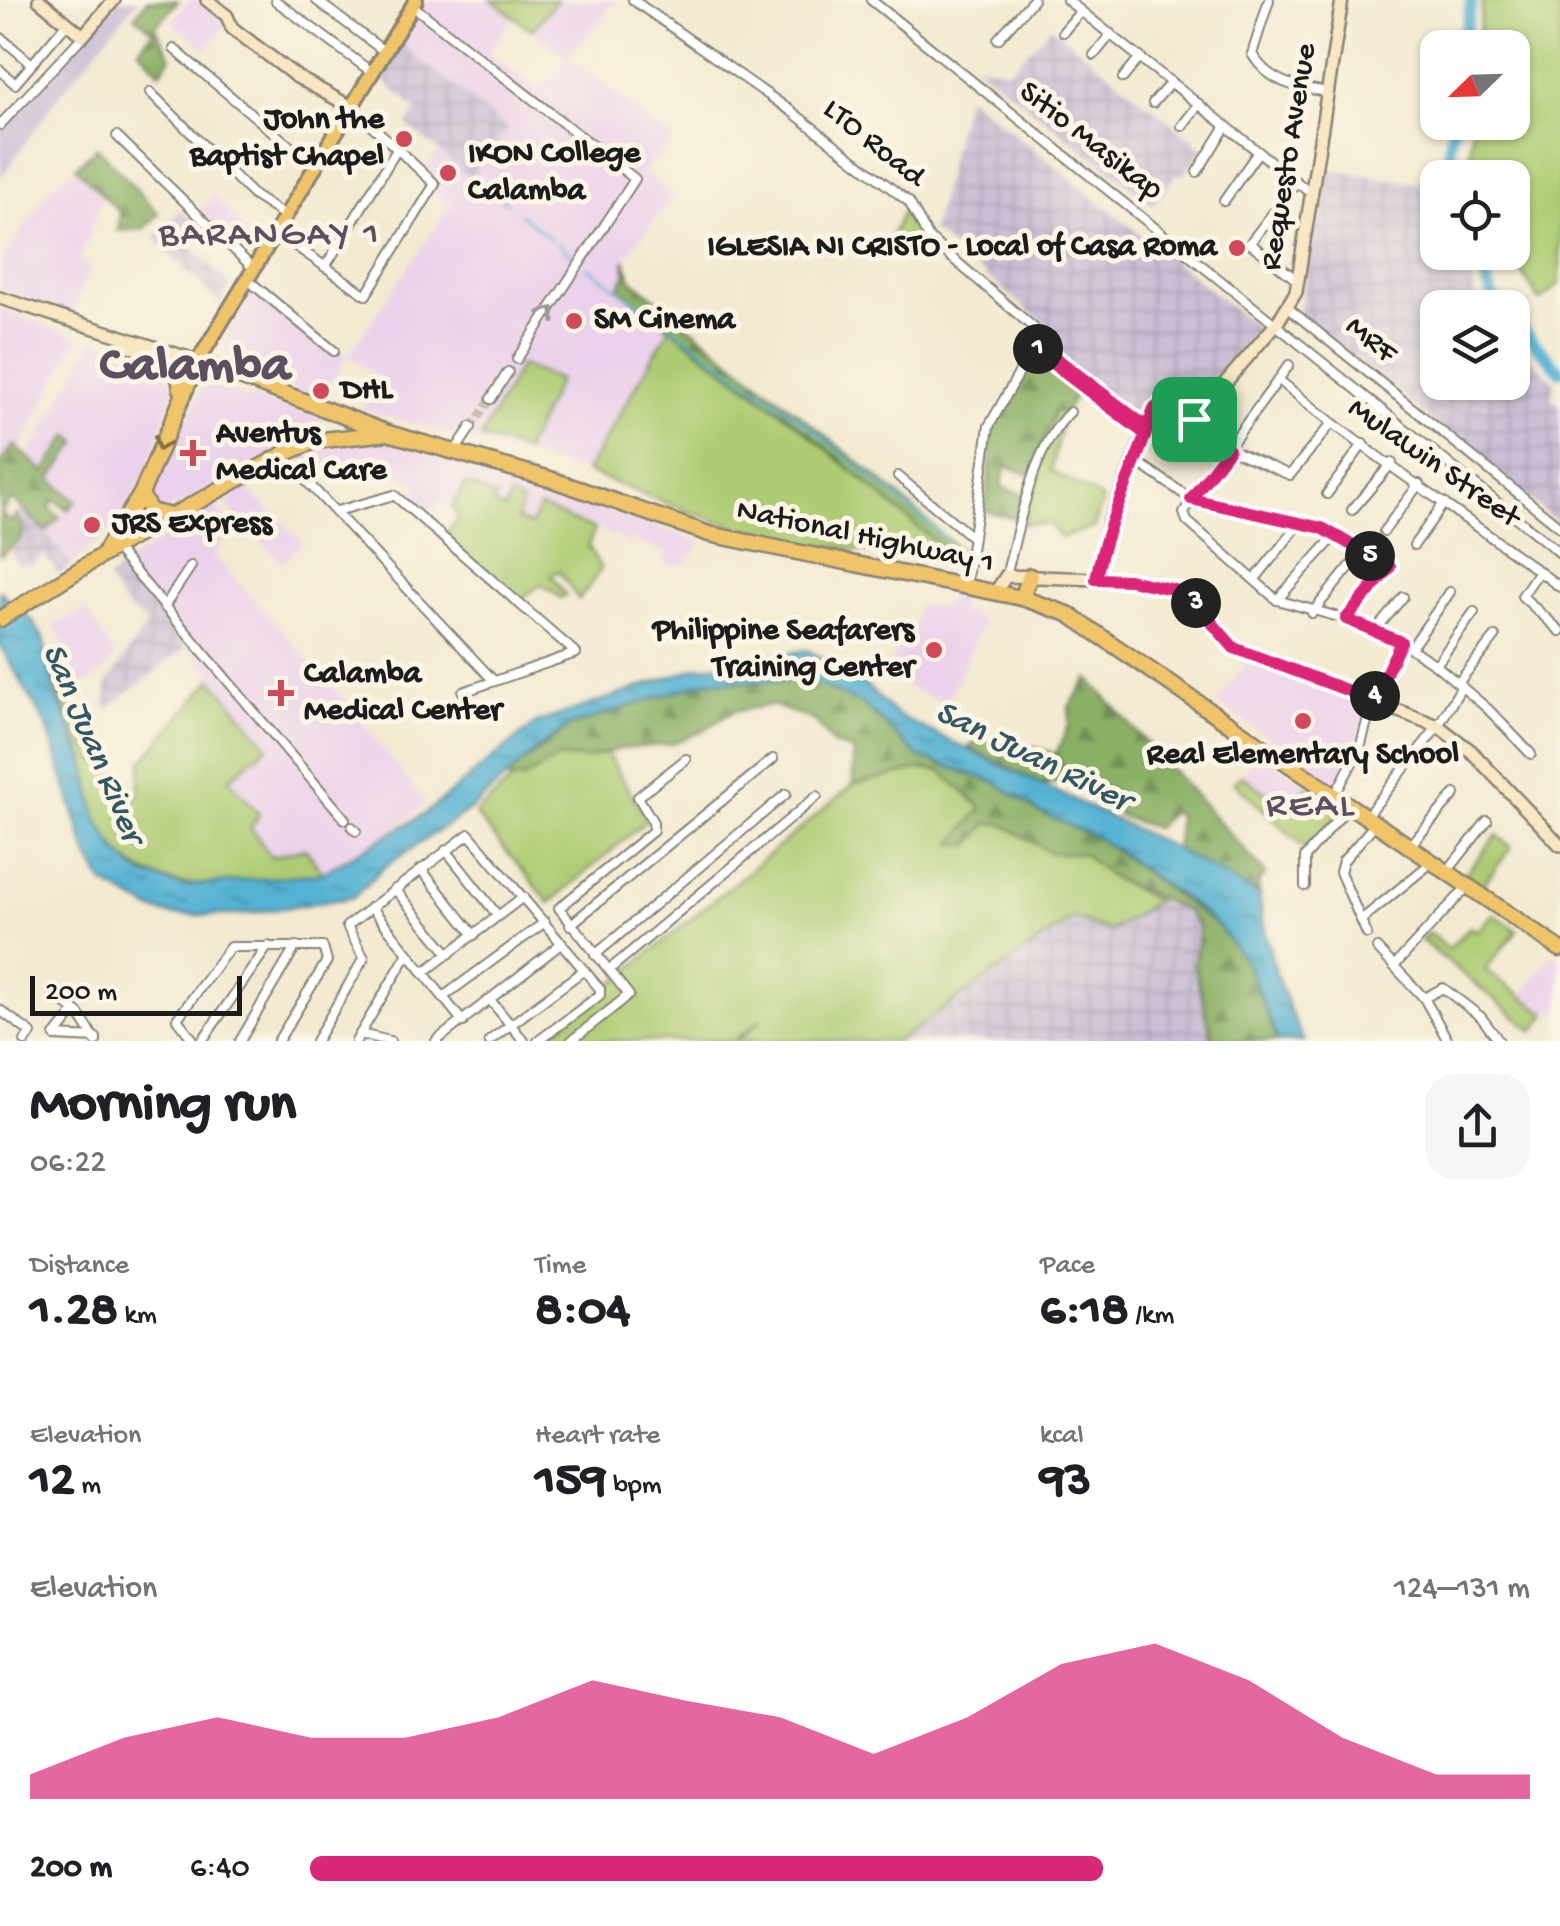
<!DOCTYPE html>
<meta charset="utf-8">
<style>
body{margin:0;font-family:"Gochi Hand",sans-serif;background:#f6f6f6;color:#202124;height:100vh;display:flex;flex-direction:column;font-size:38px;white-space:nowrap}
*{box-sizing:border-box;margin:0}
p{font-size:32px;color:#757577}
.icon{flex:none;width:55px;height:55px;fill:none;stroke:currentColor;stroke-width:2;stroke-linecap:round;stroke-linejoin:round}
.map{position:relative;height:1041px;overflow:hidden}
.sheet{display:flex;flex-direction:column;background:#fff;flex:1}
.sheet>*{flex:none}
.needle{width:65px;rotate:247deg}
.tools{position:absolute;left:1420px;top:30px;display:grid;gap:20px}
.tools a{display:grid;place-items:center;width:110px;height:110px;border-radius:20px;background:#fff;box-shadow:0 2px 8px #0004;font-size:50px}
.scale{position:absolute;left:30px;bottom:25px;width:212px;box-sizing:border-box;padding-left:10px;border:5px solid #1c1c1c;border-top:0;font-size:28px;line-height:35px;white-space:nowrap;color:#1c1c1c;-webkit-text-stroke:8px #fcf5e5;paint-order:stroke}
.pin{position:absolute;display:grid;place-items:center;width:85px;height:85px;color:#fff;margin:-42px;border-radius:20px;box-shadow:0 5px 15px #0006}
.km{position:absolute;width:50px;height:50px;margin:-25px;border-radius:50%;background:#222;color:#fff;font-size:28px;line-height:50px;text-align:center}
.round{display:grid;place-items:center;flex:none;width:105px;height:105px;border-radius:30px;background:#f6f6f6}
.head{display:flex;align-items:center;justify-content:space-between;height:170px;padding:0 30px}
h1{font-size:55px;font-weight:800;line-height:75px}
.stats{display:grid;grid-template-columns:repeat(3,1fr);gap:15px;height:170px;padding:10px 30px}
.stats div{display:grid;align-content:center}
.stats b{font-size:50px;font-weight:800}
.stats small{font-size:28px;font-weight:400}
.stats p{font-size:28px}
.chart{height:280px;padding:20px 30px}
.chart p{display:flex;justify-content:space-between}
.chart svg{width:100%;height:180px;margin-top:10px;fill:#db2777;opacity:.7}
ul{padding:0 30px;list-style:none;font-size:32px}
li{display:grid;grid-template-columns:160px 120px 1fr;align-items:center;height:75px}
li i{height:25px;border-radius:12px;background:#db2777}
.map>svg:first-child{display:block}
.built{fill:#ebd1eb}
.industrial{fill:url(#industrial-grid)}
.railway{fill:#cbbfd5}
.grass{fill:#aecc73;stroke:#657448;stroke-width:2.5}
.forest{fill:url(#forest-firs);stroke:#536640;stroke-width:2.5}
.water{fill:url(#water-ripples);stroke:#386778;stroke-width:2.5}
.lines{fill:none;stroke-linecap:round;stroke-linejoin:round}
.stream{stroke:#54b2d3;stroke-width:2.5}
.river{stroke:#54b2d3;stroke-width:12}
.street-tunnel{stroke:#c8c1ad;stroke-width:8;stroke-dasharray:8 4;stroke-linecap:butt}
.street-casing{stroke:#888376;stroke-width:12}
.secondary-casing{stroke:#888376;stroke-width:16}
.primary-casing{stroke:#888376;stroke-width:18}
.highway-casing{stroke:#888376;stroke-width:19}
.street{stroke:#fff;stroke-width:8}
.secondary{stroke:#f9e7c3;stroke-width:11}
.primary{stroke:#f0c469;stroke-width:12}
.highway{stroke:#f0c469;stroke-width:14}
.oneway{stroke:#999}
.oneway2{stroke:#867042}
.route-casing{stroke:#fff;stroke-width:20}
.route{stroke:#db2777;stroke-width:12}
.poi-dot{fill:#d1495b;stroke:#fcf5e5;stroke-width:4}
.labels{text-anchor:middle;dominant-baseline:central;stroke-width:10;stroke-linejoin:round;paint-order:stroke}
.poi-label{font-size:32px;font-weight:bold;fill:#1c1c1c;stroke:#fcf5e5;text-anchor:start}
.street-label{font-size:32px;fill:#1c1c1c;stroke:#fcf5e5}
.water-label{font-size:35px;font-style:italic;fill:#325865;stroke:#fcf5e5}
.quarter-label{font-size:38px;letter-spacing:2.5px;fill:#5d4f60;stroke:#fcf5e5}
.town-label{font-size:52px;font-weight:bold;fill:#5d4f60;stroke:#fcf5e5}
</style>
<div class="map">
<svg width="1560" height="1041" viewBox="0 0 1560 1041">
<defs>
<pattern id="industrial-grid" width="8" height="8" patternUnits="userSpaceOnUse" patternTransform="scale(2.5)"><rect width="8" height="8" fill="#cbbfd5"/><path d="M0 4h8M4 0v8" fill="none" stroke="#aea4b6"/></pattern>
<pattern id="forest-firs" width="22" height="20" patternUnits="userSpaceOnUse" patternTransform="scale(2.5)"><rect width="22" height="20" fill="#8ab065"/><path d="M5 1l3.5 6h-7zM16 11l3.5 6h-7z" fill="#708e52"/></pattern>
<pattern id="water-ripples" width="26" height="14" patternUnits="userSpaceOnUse" patternTransform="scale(2.5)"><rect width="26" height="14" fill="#54b2d3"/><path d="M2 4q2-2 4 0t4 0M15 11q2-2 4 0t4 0" fill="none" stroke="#4590aa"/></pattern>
</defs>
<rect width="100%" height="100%" fill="#fcf5e5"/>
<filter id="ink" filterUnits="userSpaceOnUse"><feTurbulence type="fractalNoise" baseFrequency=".01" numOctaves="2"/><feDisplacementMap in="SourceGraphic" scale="20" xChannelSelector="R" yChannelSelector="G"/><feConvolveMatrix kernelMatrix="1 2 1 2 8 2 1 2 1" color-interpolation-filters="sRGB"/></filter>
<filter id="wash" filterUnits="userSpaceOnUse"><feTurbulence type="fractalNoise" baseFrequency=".0048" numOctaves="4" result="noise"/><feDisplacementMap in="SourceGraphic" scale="40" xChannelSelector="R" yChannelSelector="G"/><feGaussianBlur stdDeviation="2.25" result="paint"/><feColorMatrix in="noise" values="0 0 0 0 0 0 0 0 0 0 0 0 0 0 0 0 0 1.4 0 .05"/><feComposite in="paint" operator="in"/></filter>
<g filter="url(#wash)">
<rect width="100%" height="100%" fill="#f3ead1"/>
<g class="built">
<path d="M189 0H200L228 22 206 49 172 22Z"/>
<path d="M426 0H492L514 16 488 53 540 90 568 58 532 30 557 0H616L569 57 674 140 643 172 674 196 625 258 626 274 618 289 670 328 586 472 361 409 381 378 348 356 326 389 327 402 244 370 227 356V332L254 284 334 350 348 355 451 205 434 191 440 180 426 168 439 150 470 177 508 129 400 44Z"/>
<path d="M76 167 104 193 79 262 90 267 73 313 0 289V264L52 186Z"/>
<path d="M214 196 257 245 244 257 200 211Z"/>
<path d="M0 309 79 338 19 450 13 446 0 464Z"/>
<path d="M95 339 162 366 175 387 147 469 119 522 72 564 46 532 76 501 51 479 78 442 69 435 45 473 28 457Z"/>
<path d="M204 384 323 418 320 429 168 510 155 508 153 488Z"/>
<path d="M375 439 489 472 700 541 687 565 680 561 676 567 664 562 667 554 633 540 629 544 599 528 540 507 532 526 517 520 522 503 506 510 493 504 496 498 467 484 452 508 440 500 429 513 407 495 420 486 381 463 341 480 334 464 310 478 301 466 304 457 352 440Z"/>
<path d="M245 487 303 542 283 563 225 505Z"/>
<path d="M213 505 235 526 213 554 350 706 426 804 373 847 322 873 305 848 272 857 251 828 259 814 228 779 268 745 123 566Z"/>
<path d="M950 592 964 594 959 609 983 622 946 705 883 674 913 626 919 604 944 608Z"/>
<path d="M87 610 115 655 104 672 73 691 70 685 66 687 52 652 65 643 52 624Z"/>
<path d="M1249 659 1370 702 1354 752 1337 785 1217 703Z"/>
<path d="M1262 752 1307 786 1291 810 1241 775Z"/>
<path d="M1552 955 1560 959V1015L1552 1008 1547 1014 1522 993Z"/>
</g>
<g class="industrial">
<path d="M1051 27 1204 149 1182 175H1175L1154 205 972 62 1008 71Z"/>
<path d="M400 44 508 129 470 177 407 125 417 110 380 78Z"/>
<path d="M966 95 1257 328 1197 402H1176L1154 385 1135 423 1046 346 1045 324 932 231Z"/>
<path d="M1322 169 1429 184 1438 252 1463 253 1479 307 1438 308V382H1512L1513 342 1556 383 1551 397 1560 404V524L1299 314Z"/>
<path d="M181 210 201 230 190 245 230 285 221 305 154 238Z"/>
<path d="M24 508 72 564 59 575 45 555 29 566 26 562 20 566 15 560 10 547 25 530 17 515Z"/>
<path d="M123 566 186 647 106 710V685L147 625 122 603 108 579Z"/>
<path d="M1157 901 1187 911 1199 927 1194 965 1213 1041H898L1073 918 1110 931Z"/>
</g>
<path class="railway" d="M118 0H138L57 98 0 179V127Z"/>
<g class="grass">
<path d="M492 0H557L532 30Z"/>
<path d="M1483 0H1550L1560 11V283L1540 301 1510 253 1512 178 1469 177 1472 123 1512 122V48L1477 47Z"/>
<path d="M904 209 923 243 915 256 886 247Z"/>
<path d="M670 328 801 427 961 564C905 552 848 552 792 541 720 527 654 498 586 472Z"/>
<path d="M520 365 559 380 525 451 481 438Z"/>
<path d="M1055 409 1063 415 1051 471 1103 499 1094 527 1061 538 1049 524H1024L1031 472Z"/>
<path d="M466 484 496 497 493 504 505 510 510 496 522 503 517 520 531 525 540 507 595 530 588 545 601 569 579 600 559 571 551 575 566 595 561 598 541 584 519 601 444 535 459 517 452 508Z"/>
<path d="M52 652 66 687 62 689 93 758 112 772 125 802 139 794 142 762 212 679 268 746 229 779 259 814 251 828 271 857 305 848 322 873C242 881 134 914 97 817 90 801 90 781 86 764 75 726 55 694 47 655Z"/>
<path d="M606 752 647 820 550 903 475 814 514 779C532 778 542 763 558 759 573 754 590 757 606 752Z"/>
<path d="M920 769 941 771 982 808 954 843 988 823 1003 824 1051 853H1083L1109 876 1157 901 1110 931 1073 918 898 1041H737L763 1018 733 1041H543L853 785Z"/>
<path d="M1241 775 1291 810 1307 786 1343 809 1307 850 1234 782Z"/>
<path d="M1497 835 1511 848 1482 886 1465 874Z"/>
<path d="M1493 914 1517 930 1485 970 1547 1014 1534 1031 1421 940 1428 932 1448 949 1470 927 1478 931Z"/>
</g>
<g class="forest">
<path d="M147 0 178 1 155 27 171 57 160 72 139 49 153 31 135 16Z"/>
<path d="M97 147 159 214 143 229 118 231 120 213 76 167Z"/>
<path d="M625 259 631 279 883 482 965 555 961 564 801 427 618 289 626 274Z"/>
<path d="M1040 341 1082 384 1063 415 1055 410 1031 475 1006 466 1001 487 1024 494 1016 519 986 511 992 430Z"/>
<path d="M69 435 78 442 51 479 76 501 68 510 54 500 49 508 60 517 46 532 13 499 1 513 10 522 17 515 25 530 19 541 0 556V464L14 445 45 472Z"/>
<path d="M1088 678 1266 874 1258 882 1259 895 1176 849 1178 818 1172 811 1155 828 1118 815 1111 791 1098 784 1082 792 1062 782 1040 784 969 747 985 734 1056 754 1070 723 1069 707Z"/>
<path d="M708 681 813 682 863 704 919 757 995 782 1041 813 1099 839 1219 927 1248 965 1278 1041H1213L1194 965 1199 927 1187 911 1109 876 1083 853H1051L1003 824 988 823 970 846 953 843 982 808 941 771 920 769 853 785V750L834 745 814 720 772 705 734 711 699 733 670 744 619 749 586 759 559 758 523 779H502L570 726Z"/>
</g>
<path class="water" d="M0 591 31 619 43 638 54 690 85 762 97 818 117 852 140 873 183 886 322 873 426 813 536 723 696 668 807 650 852 673 898 716 1162 842 1259 895C1266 947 1280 994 1304 1041H1278L1248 965 1219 927 1185 899 1099 839 1041 813 995 782 919 757 863 704 812 682 708 681 570 726 541 746 470 810 384 867 354 897 239 915H172L152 910 103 883 87 853 48 729 0 645Z"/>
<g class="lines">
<g class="stream">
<path d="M487 186 507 203"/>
<path d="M520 214 551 239"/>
<path d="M558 244 575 257"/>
<path d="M587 267 800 419 947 539"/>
</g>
<g class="river">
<path d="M1462 48 1472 0"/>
<path d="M1453 122 1449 150 1454 178"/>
<path d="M1474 252 1493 297 1503 308"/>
<path d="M1512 318 1560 371"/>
</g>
</g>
</g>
<g filter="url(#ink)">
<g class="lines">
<path class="street-tunnel" d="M471 427 491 399"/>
<g class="street-casing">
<g id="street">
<path d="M316 0 385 52"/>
<path d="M633 0 791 111 909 202 929 238 1034 328 1035 345 989 426 966 585"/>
<path d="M871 0 1560 553"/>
<path d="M1067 0 1313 195"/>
<path d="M1269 0 1252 54C1270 84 1296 87 1328 92"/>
<path d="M276 1 373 73"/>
<path d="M413 6 635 179 517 359"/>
<path d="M1063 32 1081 11"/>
<path d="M0 37 32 64"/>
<path d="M998 39 1033 0"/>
<path d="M174 49 316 168"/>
<path d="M1094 55 1111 34"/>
<path d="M0 70 15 84 67 23"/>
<path d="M1123 78 1140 57"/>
<path d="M150 92 254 196 287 217"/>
<path d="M1153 103 1171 82"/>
<path d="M0 125 83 36"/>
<path d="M1182 126 1199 104"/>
<path d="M117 136 254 269"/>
<path d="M1197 172 1226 126"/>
<path d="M1297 182 1250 243 1298 281"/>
<path d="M1224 201 1258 152"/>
<path d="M277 233 366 295 435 184 353 108"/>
<path d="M325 267 398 148"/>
<path d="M248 280 334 351"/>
<path d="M1288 308 1560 527"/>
<path d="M1037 336 1052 355 1148 428"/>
<path d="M1035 345 1048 360 1144 434"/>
<path d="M1289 365 1191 499 1184 513 1187 521 1277 600 1346 619 1401 642 1436 665 1488 709 1531 754"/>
<path d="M1279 380C1368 455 1467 517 1560 587"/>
<path d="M491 399 508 372"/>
<path d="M1194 419 1229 449 1290 475 1331 424"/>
<path d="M455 451 471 427"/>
<path d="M282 455 493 680"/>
<path d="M1136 461 1191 499 1322 528 1387 563 1389 573 1346 619"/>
<path d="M898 476 973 538"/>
<path d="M1327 494 1363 444"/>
<path d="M1352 510 1392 463"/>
<path d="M337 511 394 495 576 653"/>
<path d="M1384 531 1419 484"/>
<path d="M1414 545 1444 503"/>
<path d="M115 548 345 819"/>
<path d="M1539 571 1522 596 1560 631"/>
<path d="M1006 576C1020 524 1031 450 1070 412"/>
<path d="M1255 579 1300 523"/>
<path d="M1277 600 1334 537"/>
<path d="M164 607 191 566"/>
<path d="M1312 613 1362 552"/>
<path d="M1375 631 1403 597"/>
<path d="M1411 648 1450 592"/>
<path d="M1436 665 1474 612"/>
<path d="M1458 683 1495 637"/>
<path d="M463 692 576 653"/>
<path d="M1335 795 1360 748 1373 699 1401 642"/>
<path d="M1366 817 1438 726 1462 686"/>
<path d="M352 827 356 831"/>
<path d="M1409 847 1455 794"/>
<path d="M446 850 498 916"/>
<path d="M421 869 474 935"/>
<path d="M1446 873 1487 821"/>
<path d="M1305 886V857L1349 806"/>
<path d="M395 889 449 954"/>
<path d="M371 907 463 1022"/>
<path d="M1361 920 1431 863"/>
<path d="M570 925 773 759"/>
<path d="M1367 934 1340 872 1343 861 1375 824"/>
<path d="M1377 948 1424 998 1448 1041"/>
<path d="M595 955 786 794"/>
<path d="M1394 966 1467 887"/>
<path d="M609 970 817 796"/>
<path d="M423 973 523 897"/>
<path d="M53 994 79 1014 96 1041"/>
<path d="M443 997 545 922"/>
<path d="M1424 998 1443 988 1481 1017 1499 1041"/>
<path d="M491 1001 524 1041"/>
<path d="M0 1010 31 1033 25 1041"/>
<path d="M360 1034 390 1041"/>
<path d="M55 1036 96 1038"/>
<path d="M55 1036 75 1011"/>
<path d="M194 1041 177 1019 230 947H323L327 961 278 1041"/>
<path d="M202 1041 268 946"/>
<path d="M240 1041 296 946"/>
<path d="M316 1041 364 958 347 926 469 834 600 989V995L538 1041"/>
<path d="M356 1041 407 955"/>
<path d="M436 1041 562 943"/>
<path d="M489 1041 584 970"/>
<path d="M571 1041 629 995 559 908 653 831V822L638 797 686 759"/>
</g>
</g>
<g class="secondary-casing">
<g id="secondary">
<path d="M39 0 83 36 114 0"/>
<path d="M207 0 227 16 232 28 297 77 353 108"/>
<path d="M0 298 198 361"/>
<path d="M126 340 134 348 182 361"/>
<path d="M1096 579 1109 523 1154 409 1173 403 1194 419 1277 323 1296 292 1342 0"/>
<path d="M995 593 1006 576 1129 580 1185 593 1234 648 1438 726 1471 751 1560 845"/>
</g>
</g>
<g class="primary-casing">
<path id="primary" d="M198 361 416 0"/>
</g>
<g class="highway-casing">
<g id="highway">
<path d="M176 361 181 389"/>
<path d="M141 494 150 511 171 516"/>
<path d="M106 549 141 494 198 361 383 431"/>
<path d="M1022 598 1030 576"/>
<path d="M0 619 114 548 282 455 314 441 388 433 550 479 709 534 1022 598 1068 614 1560 949"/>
</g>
</g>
<use href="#street" class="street"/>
<use href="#secondary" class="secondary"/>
<use href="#primary" class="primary"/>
<use href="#highway" class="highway"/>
</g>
<defs><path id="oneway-chevron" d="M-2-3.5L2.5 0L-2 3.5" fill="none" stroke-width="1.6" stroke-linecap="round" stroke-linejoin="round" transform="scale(2.5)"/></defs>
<use class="oneway" href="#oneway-chevron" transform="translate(549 313) rotate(-56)"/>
<use class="oneway2" href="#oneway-chevron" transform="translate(161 444) rotate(112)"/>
</g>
<g class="lines" filter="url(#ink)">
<g class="route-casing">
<path id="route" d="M1194 419 1179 406 1161 404 1154 409 1145 434 1048 360 1035 345 1036 336 1052 355 1148 428C1130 479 1106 525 1096 579L1129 580 1185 592 1234 648 1373 700 1401 642 1346 619 1390 567 1322 528 1191 499 1229 449 1194 419"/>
</g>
<use href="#route" class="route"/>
</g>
<g class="poi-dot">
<circle cx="404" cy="139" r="10"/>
<circle cx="448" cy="173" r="10"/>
<circle cx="1237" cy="248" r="10"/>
<circle cx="574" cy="321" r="10"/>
<circle cx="321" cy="391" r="10"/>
<path d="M188 438h10v10h10v10h-10v10h-10v-10h-10v-10h10z"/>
<circle cx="92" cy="525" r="10"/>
<circle cx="934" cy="650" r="10"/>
<path d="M276 678h10v10h10v10h-10v10h-10v-10h-10v-10h10z"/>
<circle cx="1303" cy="721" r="10"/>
</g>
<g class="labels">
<g class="poi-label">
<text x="384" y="121" text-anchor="end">John the<tspan x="384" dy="37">Baptist Chapel</tspan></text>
<text x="468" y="155">IKON College<tspan x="468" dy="37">Calamba</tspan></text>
<text x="1217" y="248" text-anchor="end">IGLESIA NI CRISTO - Local of Casa Roma</text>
<text x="594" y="321">SM Cinema</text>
<text x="341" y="391">DHL</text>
<text x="216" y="435">Aventus<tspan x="216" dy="37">Medical Care</tspan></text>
<text x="112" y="525">JRS Express</text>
<text x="914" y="632" text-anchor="end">Philippine Seafarers<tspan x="914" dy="37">Training Center</tspan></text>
<text x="304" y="675">Calamba<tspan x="304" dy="37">Medical Center</tspan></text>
<text x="1303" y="756" text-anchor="middle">Real Elementary School</text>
</g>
<g class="street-label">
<text transform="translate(1090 142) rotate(38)">Sitio Masikap</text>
<text transform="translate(873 144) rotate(39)">LTO Road</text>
<text transform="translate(1290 157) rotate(-81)">Requesto Avenue</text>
<text transform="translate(1370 341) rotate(39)">MRF</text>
<text transform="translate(1433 464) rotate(35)">Mulawin Street</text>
<text transform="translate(865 538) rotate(12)">National Highway 1</text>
</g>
<g class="water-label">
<text transform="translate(91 744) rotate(67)">San Juan River</text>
<text transform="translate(1032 758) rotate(26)">San Juan River</text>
</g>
<g class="quarter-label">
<text x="270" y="236">BARANGAY 1</text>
<text x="1311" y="807">REAL</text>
</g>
<g class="town-label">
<text x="195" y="368">Calamba</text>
</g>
</g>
</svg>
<div class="tools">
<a><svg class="needle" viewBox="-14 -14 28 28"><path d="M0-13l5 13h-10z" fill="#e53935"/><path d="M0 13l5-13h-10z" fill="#757577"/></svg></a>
<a><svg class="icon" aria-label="locate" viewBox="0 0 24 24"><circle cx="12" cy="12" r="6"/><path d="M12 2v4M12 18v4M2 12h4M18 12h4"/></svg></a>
<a><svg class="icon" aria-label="layers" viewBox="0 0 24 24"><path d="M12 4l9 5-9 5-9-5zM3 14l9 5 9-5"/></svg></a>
</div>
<div class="scale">200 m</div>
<div class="pin" style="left:1194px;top:419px;background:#1e9e55"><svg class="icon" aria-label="arrive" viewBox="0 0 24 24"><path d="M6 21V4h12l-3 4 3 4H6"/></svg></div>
<b class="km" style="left:1038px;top:349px">1</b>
<b class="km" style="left:1196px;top:603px">3</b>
<b class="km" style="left:1375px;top:696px">4</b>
<b class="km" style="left:1370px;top:556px">5</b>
</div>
<section class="sheet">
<div class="head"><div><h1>Morning run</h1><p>06:22</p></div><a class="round"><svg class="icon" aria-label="share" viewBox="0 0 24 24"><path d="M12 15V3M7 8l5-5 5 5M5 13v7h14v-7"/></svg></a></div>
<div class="stats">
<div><p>Distance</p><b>1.28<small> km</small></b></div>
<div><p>Time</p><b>8:04</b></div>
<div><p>Pace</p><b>6:18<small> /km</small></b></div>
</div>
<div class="stats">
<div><p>Elevation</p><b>12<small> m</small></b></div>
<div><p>Heart rate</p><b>159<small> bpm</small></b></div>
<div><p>kcal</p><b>93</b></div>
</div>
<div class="chart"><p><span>Elevation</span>124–131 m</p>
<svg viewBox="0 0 160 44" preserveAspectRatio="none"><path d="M0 44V38L10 29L20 24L30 29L40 29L50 24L60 15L70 20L80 24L90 33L100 24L110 11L120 6L130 15L140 29L150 38L160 38V44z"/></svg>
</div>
<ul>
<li><b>200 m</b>6:40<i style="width:65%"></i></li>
</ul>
</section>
